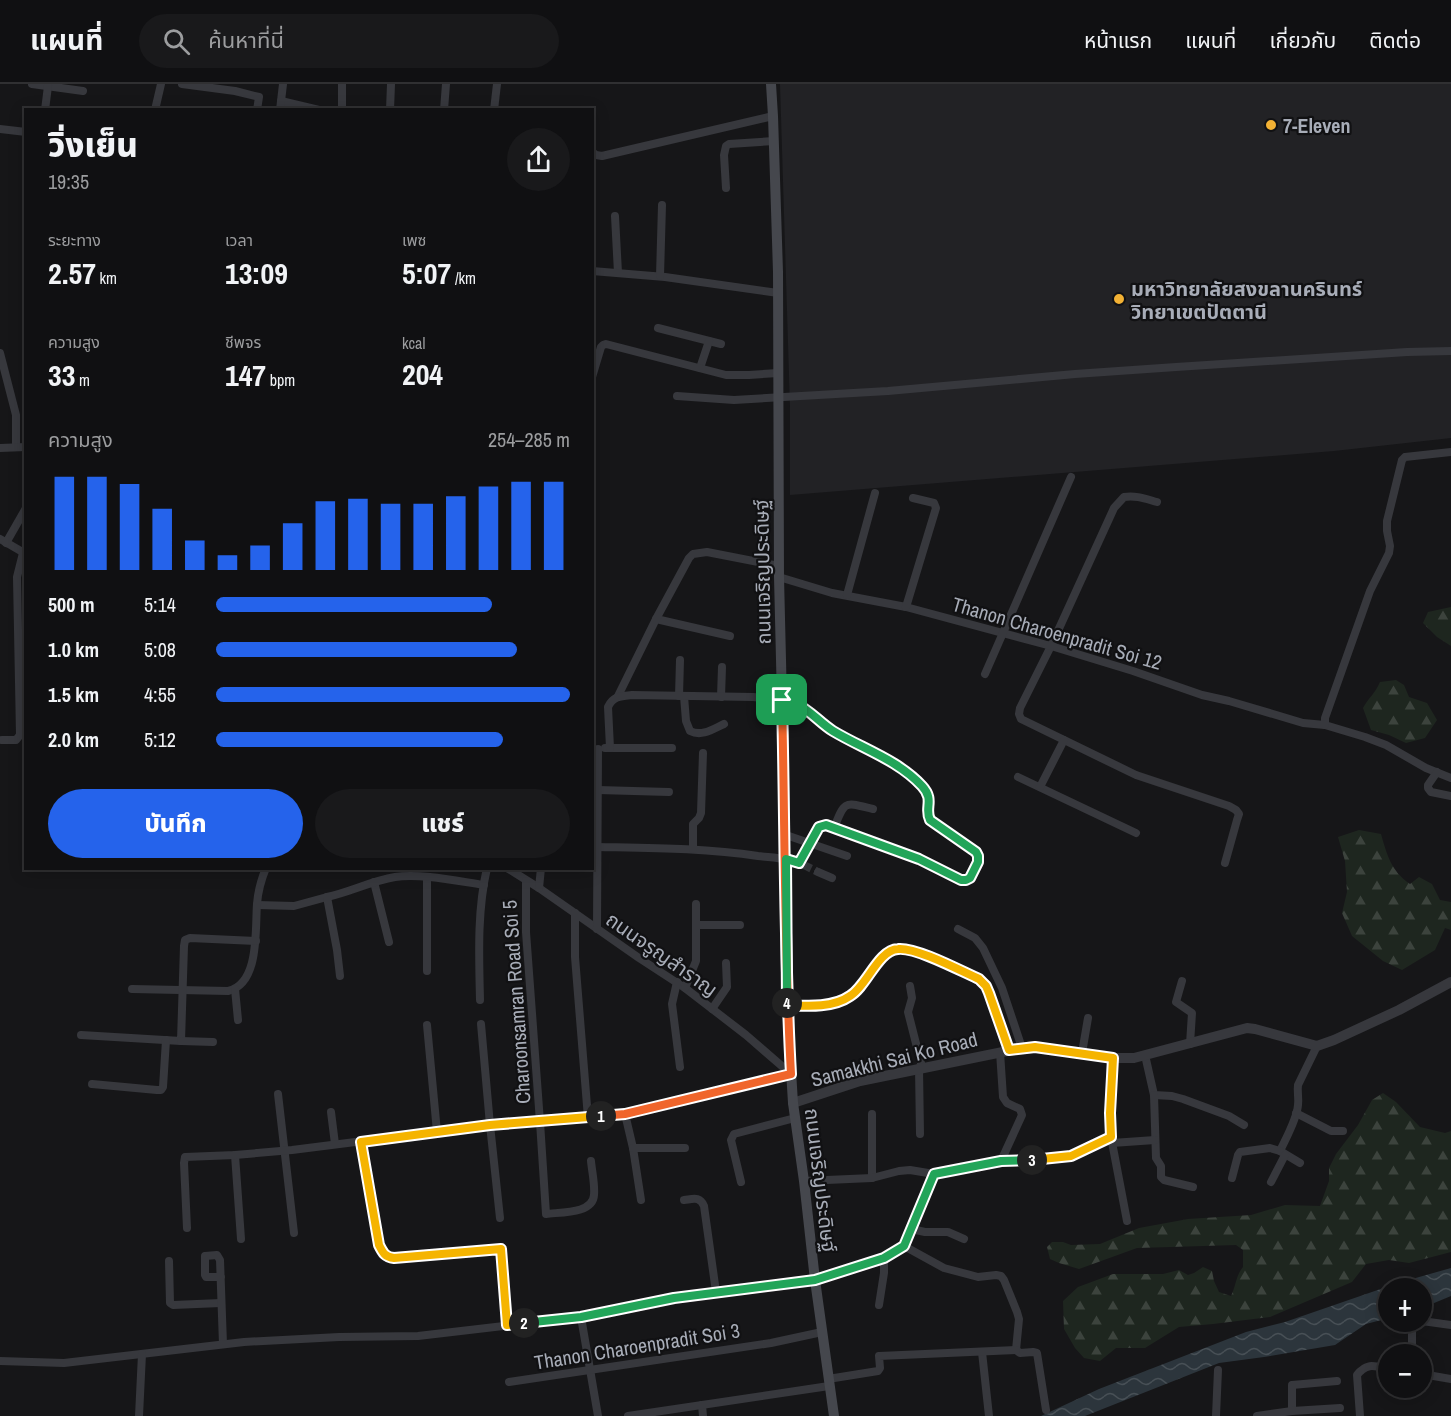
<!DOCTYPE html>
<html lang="th">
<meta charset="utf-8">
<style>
body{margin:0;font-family:"Archivo Narrow","Noto Sans Thai",sans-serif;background:#19191b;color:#f1f3f6;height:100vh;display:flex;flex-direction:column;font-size:22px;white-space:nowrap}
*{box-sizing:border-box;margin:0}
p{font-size:20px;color:#9c9d9f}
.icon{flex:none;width:33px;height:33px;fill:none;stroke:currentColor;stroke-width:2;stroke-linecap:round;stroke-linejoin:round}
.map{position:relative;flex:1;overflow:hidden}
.side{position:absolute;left:24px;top:24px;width:570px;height:762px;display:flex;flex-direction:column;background:#101012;border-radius:0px;box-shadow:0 3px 15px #0003,0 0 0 2px #303032}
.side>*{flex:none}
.controls{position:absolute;left:1378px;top:1194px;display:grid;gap:12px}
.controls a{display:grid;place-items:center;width:54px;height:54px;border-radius:50%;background:#101012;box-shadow:0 3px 15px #0003,0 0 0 2px #303032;font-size:30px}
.pin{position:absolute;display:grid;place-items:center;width:51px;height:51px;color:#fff;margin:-26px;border-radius:12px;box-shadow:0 3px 9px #0006}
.km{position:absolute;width:30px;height:30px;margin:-15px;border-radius:50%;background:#222;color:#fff;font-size:16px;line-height:30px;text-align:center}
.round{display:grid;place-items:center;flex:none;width:63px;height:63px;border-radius:32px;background:#19191b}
.head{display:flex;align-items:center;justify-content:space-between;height:102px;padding:0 24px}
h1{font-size:33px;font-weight:800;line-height:45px}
.figures{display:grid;grid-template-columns:repeat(3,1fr);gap:9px;height:102px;padding:6px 24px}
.figures div{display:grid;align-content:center}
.figures b{font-size:30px;font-weight:800}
.figures small{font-size:16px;font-weight:400}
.figures p{font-size:16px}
.chart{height:168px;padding:12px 24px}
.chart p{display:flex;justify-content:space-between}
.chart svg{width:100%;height:108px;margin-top:6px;stroke:#2563eb;stroke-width:6}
.primary-button{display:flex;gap:12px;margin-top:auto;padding:12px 24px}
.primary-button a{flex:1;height:69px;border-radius:36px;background:#2563eb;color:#fff;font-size:24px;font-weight:800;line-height:69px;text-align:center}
.primary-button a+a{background:#19191b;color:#f1f3f6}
ul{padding:0 24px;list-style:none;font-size:20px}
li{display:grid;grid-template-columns:96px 72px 1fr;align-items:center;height:45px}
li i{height:15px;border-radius:8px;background:#2563eb}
header{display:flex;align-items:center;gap:36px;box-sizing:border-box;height:84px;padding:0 30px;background:#101012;border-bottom:2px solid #303032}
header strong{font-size:28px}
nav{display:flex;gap:33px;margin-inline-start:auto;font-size:21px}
.search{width:420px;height:54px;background:#19191b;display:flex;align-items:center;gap:15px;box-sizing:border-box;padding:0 21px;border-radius:33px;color:#9c9d9f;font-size:22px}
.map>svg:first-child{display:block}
.built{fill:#222225}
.forest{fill:url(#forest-firs)}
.water{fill:url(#water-waves)}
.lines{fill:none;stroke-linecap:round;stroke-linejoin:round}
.minor-tunnel{stroke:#333438;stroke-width:8;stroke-dasharray:8 4;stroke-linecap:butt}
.minor{stroke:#37383d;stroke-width:8}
.tertiary{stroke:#37383d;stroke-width:10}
.secondary{stroke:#45474d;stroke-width:10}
.split-1-casing{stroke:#fff;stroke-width:12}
.split-2-casing{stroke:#fff;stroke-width:12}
.split-3-casing{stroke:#fff;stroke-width:12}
.split-4-casing{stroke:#fff;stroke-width:12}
.split-5-casing{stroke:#fff;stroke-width:12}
.split-1{stroke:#f0652b;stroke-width:8}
.split-2{stroke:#f5b400;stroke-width:8}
.split-3{stroke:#22a559;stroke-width:8}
.split-4{stroke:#f5b400;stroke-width:8}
.split-5{stroke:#22a559;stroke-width:8}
.poi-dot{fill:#f2b134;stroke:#111113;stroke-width:2}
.labels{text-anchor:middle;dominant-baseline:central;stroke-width:4.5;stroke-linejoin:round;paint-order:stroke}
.poi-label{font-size:20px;font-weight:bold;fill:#a8adb8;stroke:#111113;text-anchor:start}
.street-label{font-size:20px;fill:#a8adb8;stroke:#111113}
</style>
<header>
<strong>แผนที่</strong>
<div class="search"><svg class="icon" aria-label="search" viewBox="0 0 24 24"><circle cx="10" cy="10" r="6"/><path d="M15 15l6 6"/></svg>ค้นหาที่นี่</div>
<nav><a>หน้าแรก</a><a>แผนที่</a><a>เกี่ยวกับ</a><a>ติดต่อ</a></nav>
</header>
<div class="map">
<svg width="1451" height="1332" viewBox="0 0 1451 1332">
<defs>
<pattern id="forest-firs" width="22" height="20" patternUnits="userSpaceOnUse" patternTransform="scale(1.5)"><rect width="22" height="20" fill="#1e261f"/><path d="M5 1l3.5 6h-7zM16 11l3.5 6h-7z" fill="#3c433d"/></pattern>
<pattern id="water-waves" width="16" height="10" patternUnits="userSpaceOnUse" patternTransform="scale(1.5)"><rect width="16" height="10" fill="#2c353c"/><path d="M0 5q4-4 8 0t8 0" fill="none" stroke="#485056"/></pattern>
</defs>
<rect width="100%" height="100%" fill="#161618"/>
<path class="built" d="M780 0H1451V354L1334 367 790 411V323Z"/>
<g class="forest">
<path d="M1451 523V562L1437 553 1423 539 1428 528Z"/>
<path d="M1396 596 1404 601 1409 613 1427 619 1437 636 1425 654 1406 659 1389 651 1371 646 1363 624C1369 613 1375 610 1380 598Z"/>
<path d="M1359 746 1381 750C1387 771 1391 787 1410 800L1419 793 1432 800 1440 816 1451 818V846L1445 844 1435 866 1402 886 1383 877 1352 852 1342 829 1347 808 1345 777 1338 753Z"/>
<path d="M1383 1009 1396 1018 1420 1043 1445 1049 1451 1047V1168L1409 1179 1389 1176 1366 1180 1352 1198 1270 1233 1213 1240 1179 1243 1145 1264H1116L1100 1277 1084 1274 1075 1264 1064 1245 1063 1217 1078 1203 1113 1190H1163L1179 1186 1188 1191 1194 1189 1203 1183 1212 1187 1214 1197 1219 1208 1231 1212C1236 1202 1236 1191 1243 1183V1166L1236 1161 1137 1164 1079 1185 1059 1179 1050 1175 1047 1163 1052 1158H1063L1071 1161 1100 1160 1139 1144 1188 1135 1251 1131 1285 1121 1320 1122 1329 1097V1084L1336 1070 1358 1041 1372 1016Z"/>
</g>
<path class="water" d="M1451 1184V1212L1422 1224V1204H1389V1234L1366 1240 1335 1261 1264 1273 1219 1279 1085 1332H1041L1099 1305 1246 1248 1285 1238 1398 1199Z"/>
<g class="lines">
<path class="minor-tunnel" d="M804 781 818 788"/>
<g class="minor">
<path d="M32 0 83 7"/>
<path d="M182 0 235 7 259 13 257 26"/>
<path d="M342 0V26"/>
<path d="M281 17 319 26"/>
<path d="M45 26 48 2"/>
<path d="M155 26 161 0"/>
<path d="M280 26 283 0"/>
<path d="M390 26 391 0"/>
<path d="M444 26 446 0"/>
<path d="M494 26 497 0"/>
<path d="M0 45 26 48"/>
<path d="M592 68 596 71 602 72 773 32"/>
<path d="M726 104 724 71 726 62 729 60 774 57"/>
<path d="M615 132 618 189"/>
<path d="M592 187 665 193 778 209"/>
<path d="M660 192 662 121"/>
<path d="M658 244 721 260"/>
<path d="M0 269 16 331V363"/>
<path d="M700 284 709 257"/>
<path d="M592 293 601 263 603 261 606 260 726 291H749L778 289"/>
<path d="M677 312 734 316 888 307 1075 290 1176 283 1407 268 1451 267"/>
<path d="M0 364 26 363"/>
<path d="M1451 368 1405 373 1402 376 1387 437V447L1390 462 1389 469 1370 507 1325 634V641L1365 653 1386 661 1426 684 1451 694"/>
<path d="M1157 418C1146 415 1136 411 1124 413L1114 424 1051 562 1020 624 1019 630 1021 635 1136 691 1229 722 1236 726 1239 730 1237 736 1225 779"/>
<path d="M0 455 26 470"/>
<path d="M6 459 26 424"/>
<path d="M779 493 832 509 906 523 1051 562 1133 587 1202 611 1229 617 1303 639 1325 641"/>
<path d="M847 511 875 409"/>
<path d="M906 523 936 424 934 419 913 414"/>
<path d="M656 535 730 552"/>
<path d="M985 590 1071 393"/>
<path d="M618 612 656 535 689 474 693 470 707 468 779 482"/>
<path d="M679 612 680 576"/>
<path d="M684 612 686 637 690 647C702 653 713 645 724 640"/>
<path d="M721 613 722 583"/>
<path d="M2 656H16L20 651 17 493 23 469"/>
<path d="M605 664H672"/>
<path d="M610 664 608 623C613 612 621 612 632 611L753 613 782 616 795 620 831 646 892 677 923 703 929 712 930 718 928 731 930 736 976 768 978 772V778L970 794 966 796H961L919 775 826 741C824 741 822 741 821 742 815 745 802 772 799 779"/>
<path d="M1437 688 1428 701V704L1431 708 1451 712"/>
<path d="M1018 693 1136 749"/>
<path d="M1040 703 1064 656"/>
<path d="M598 706 669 708"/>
<path d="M834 744C845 716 844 718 873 725"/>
<path d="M786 751 847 772"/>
<path d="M598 763C651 764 705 764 758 772 774 774 789 774 803 781"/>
<path d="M693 765V740L699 734 701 729 703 669"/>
<path d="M507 784 539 804 639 874 685 904 746 951 791 990"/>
<path d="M818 788 832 794"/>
<path d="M427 793V887"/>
<path d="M526 797V848L540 1038 546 1130C560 1128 593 1130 594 1111 595 1100 592 1088 591 1077"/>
<path d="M374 798 389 858"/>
<path d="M539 804 541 784"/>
<path d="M257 821 294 822 327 813"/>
<path d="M575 829V873L588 1034"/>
<path d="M696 841H740"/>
<path d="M597 845 598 665"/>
<path d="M958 845 975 854 983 864 1002 904 1022 964"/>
<path d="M340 892 337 866 327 813C350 808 371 797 395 793 420 789 457 797 484 801"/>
<path d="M1182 897 1176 918 1192 929 1190 960"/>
<path d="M677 898 672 920 680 983"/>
<path d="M910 902 912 914 908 928 922 983"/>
<path d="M685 904 696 877V820"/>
<path d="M132 905 228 907C260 900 255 845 257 820 258 807 261 796 266 784"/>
<path d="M235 905 238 936"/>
<path d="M480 916C479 872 477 827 487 784"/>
<path d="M787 921C807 922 833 924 850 912 867 902 878 866 898 865 916 863 961 887 979 895L986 902 989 909 1009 966"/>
<path d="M712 925 727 903 726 879"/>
<path d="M481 940 490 1041 500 1134"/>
<path d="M427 941 437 1048"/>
<path d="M81 951 181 957 184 862 185 856 190 854 256 857"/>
<path d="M181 957 213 958"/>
<path d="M1000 968 1003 1013 1007 1019 1020 1025 1022 1031 1001 1077"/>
<path d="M1082 969 1088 934"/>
<path d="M1145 971 1154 1011 1172 1012 1183 1015 1229 1032 1244 1041"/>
<path d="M1113 974 1110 1029 1111 1053 1127 1137"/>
<path d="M919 984 920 1050"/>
<path d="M92 1000 157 1006H161L163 1003 166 956"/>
<path d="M278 1010 294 1149"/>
<path d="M1154 1011 1156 1074 1161 1082V1093L1164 1096 1193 1103"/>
<path d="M331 1028 335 1060"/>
<path d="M1296 1029 1331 1047H1343"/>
<path d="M625 1030 633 1064 641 1116"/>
<path d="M872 1030V1094"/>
<path d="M361 1058 379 1161C383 1169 385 1173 395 1174L501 1165 507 1241"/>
<path d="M1112 1059 1155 1056"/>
<path d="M633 1064H685"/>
<path d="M235 1071 241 1155"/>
<path d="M1300 1079 1280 1067C1286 1054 1297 1035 1298 1021 1299 1014 1297 1008 1298 1001L1317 962"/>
<path d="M1232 1094 1238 1071 1240 1068 1270 1064 1280 1067"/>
<path d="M804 1097 872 1094 899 1087 910 1086 934 1090 1001 1077 1060 1074 1071 1072 1082 1067 1111 1053"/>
<path d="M741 1098 731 1056 734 1050 795 1034"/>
<path d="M1271 1098 1285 1071"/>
<path d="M684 1116C693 1115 700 1112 704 1122L716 1208"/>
<path d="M187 1144 184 1079 185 1073 235 1071 292 1066 490 1041 625 1030 791 990"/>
<path d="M911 1145 925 1148H948L964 1155"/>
<path d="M904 1162 944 1184 978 1193 996 1191 1001 1192 1004 1196 1017 1228 1019 1235 1016 1266 1020 1269 1033 1268 1037 1269 1046 1326"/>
<path d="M169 1177 170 1219 173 1221 221 1219"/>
<path d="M221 1193H206L205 1191V1172L217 1171 220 1176 223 1260"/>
<path d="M879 1221 884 1189V1174"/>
<path d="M581 1233 598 1332"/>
<path d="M1422 1237 1451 1241"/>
<path d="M982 1268 989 1332"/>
<path d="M1412 1270V1241L1417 1238"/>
<path d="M0 1277 64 1279 244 1258 339 1253 418 1252 581 1233 673 1213 815 1196 884 1174 904 1162 934 1090"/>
<path d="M1422 1290 1451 1295"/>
<path d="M828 1295 878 1287 880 1284 879 1272 1016 1266"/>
<path d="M509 1298 771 1259 822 1248"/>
<path d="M702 1321 703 1332"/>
<path d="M1292 1327V1301L1337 1297"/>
<path d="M139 1332 142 1270"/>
<path d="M628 1332 829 1302"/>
<path d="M1216 1332 1218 1286"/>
<path d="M1257 1332 1292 1327 1340 1324"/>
<path d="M1360 1332 1357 1291C1367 1278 1375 1282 1389 1285"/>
</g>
<path class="tertiary" d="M793 1019 860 997 1022 964 1035 963 1113 974H1134L1247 944 1255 945 1317 962 1334 956 1399 926 1451 898"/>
<path class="secondary" d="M771 0 773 32 778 188 779 493 785 741 787 921 793 1019 804 1097 815 1196 834 1332"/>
</g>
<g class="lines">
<g class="split-1-casing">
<path id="split-1" d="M601 1032 625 1030 791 990C784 866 785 741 782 616"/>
</g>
<g class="split-2-casing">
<path id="split-2" d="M524 1239 507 1241 501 1165 394 1174C385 1173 383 1169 379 1161L361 1058 490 1041 601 1032"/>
</g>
<g class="split-3-casing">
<path id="split-3" d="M524 1239 581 1233 674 1214 815 1196 884 1174 904 1162 934 1090 1001 1077 1032 1076"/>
</g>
<g class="split-4-casing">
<path id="split-4" d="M787 919V921C807 922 833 924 850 912 867 902 878 866 898 865 916 863 961 887 979 895L986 902 989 909 1009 966 1035 963 1113 974 1110 1029 1111 1053 1071 1072 1032 1076"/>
</g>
<g class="split-5-casing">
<path id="split-5" d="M782 616C786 618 791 618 796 620 809 625 820 639 833 647 863 665 898 676 922 702 935 716 924 724 930 736L976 768 978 772V778L970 794 966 796H961L919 775 826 741 819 743 799 779 786 775 787 919"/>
</g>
<use href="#split-1" class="split-1"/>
<use href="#split-2" class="split-2"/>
<use href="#split-3" class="split-3"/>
<use href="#split-4" class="split-4"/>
<use href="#split-5" class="split-5"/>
</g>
<g class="poi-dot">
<circle cx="1271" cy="41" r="6"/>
<circle cx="1119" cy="215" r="6"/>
</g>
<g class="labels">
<g class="poi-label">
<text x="1283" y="41">7-Eleven</text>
<text x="1131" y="204">มหาวิทยาลัยสงขลานครินทร์<tspan x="1131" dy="23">วิทยาเขตปัตตานี</tspan></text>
</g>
<g class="street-label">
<text transform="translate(762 488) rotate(-91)">ถนนเจริญประดิษฐ์</text>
<text transform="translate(1057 549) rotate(16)">Thanon Charoenpradit Soi 12</text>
<text transform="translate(662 870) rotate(35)">ถนนจรูญสำราญ</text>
<text transform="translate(516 918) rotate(-94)">Charoonsamran Road Soi 5</text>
<text transform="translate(894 975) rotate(-14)">Samakkhi Sai Ko Road</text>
<text transform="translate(821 1096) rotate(83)">ถนนเจริญประดิษฐ์</text>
<text transform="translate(637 1262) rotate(-9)">Thanon Charoenpradit Soi 3</text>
</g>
</g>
</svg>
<div class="controls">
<a>+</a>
<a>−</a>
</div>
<div class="pin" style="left:782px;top:616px;background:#1e9e55"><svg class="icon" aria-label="arrive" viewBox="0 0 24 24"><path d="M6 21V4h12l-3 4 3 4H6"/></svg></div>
<b class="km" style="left:601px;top:1032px">1</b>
<b class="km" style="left:524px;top:1239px">2</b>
<b class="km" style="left:1032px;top:1076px">3</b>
<b class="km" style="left:787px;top:919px">4</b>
<section class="side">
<div class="head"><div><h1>วิ่งเย็น</h1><p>19:35</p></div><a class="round"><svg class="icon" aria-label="share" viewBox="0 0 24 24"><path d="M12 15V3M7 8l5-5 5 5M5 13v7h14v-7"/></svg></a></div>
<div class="figures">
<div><p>ระยะทาง</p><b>2.57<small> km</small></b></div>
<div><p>เวลา</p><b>13:09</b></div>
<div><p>เพซ</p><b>5:07<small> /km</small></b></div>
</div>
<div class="figures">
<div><p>ความสูง</p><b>33<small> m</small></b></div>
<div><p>ชีพจร</p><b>147<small> bpm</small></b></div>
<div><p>kcal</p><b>204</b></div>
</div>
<div class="chart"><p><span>ความสูง</span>254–285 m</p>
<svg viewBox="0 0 160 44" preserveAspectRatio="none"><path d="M5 44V6M15 44V6M25 44V9M35 44V19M45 44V32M55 44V38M65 44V34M75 44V25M85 44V16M95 44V15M105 44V17M115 44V17M125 44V14M135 44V10M145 44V8M155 44V8"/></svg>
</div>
<ul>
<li><b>500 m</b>5:14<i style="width:78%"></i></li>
<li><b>1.0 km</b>5:08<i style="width:85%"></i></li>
<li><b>1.5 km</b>4:55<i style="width:100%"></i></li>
<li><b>2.0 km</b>5:12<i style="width:81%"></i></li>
</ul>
<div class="primary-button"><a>บันทึก</a><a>แชร์</a></div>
</section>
</div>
